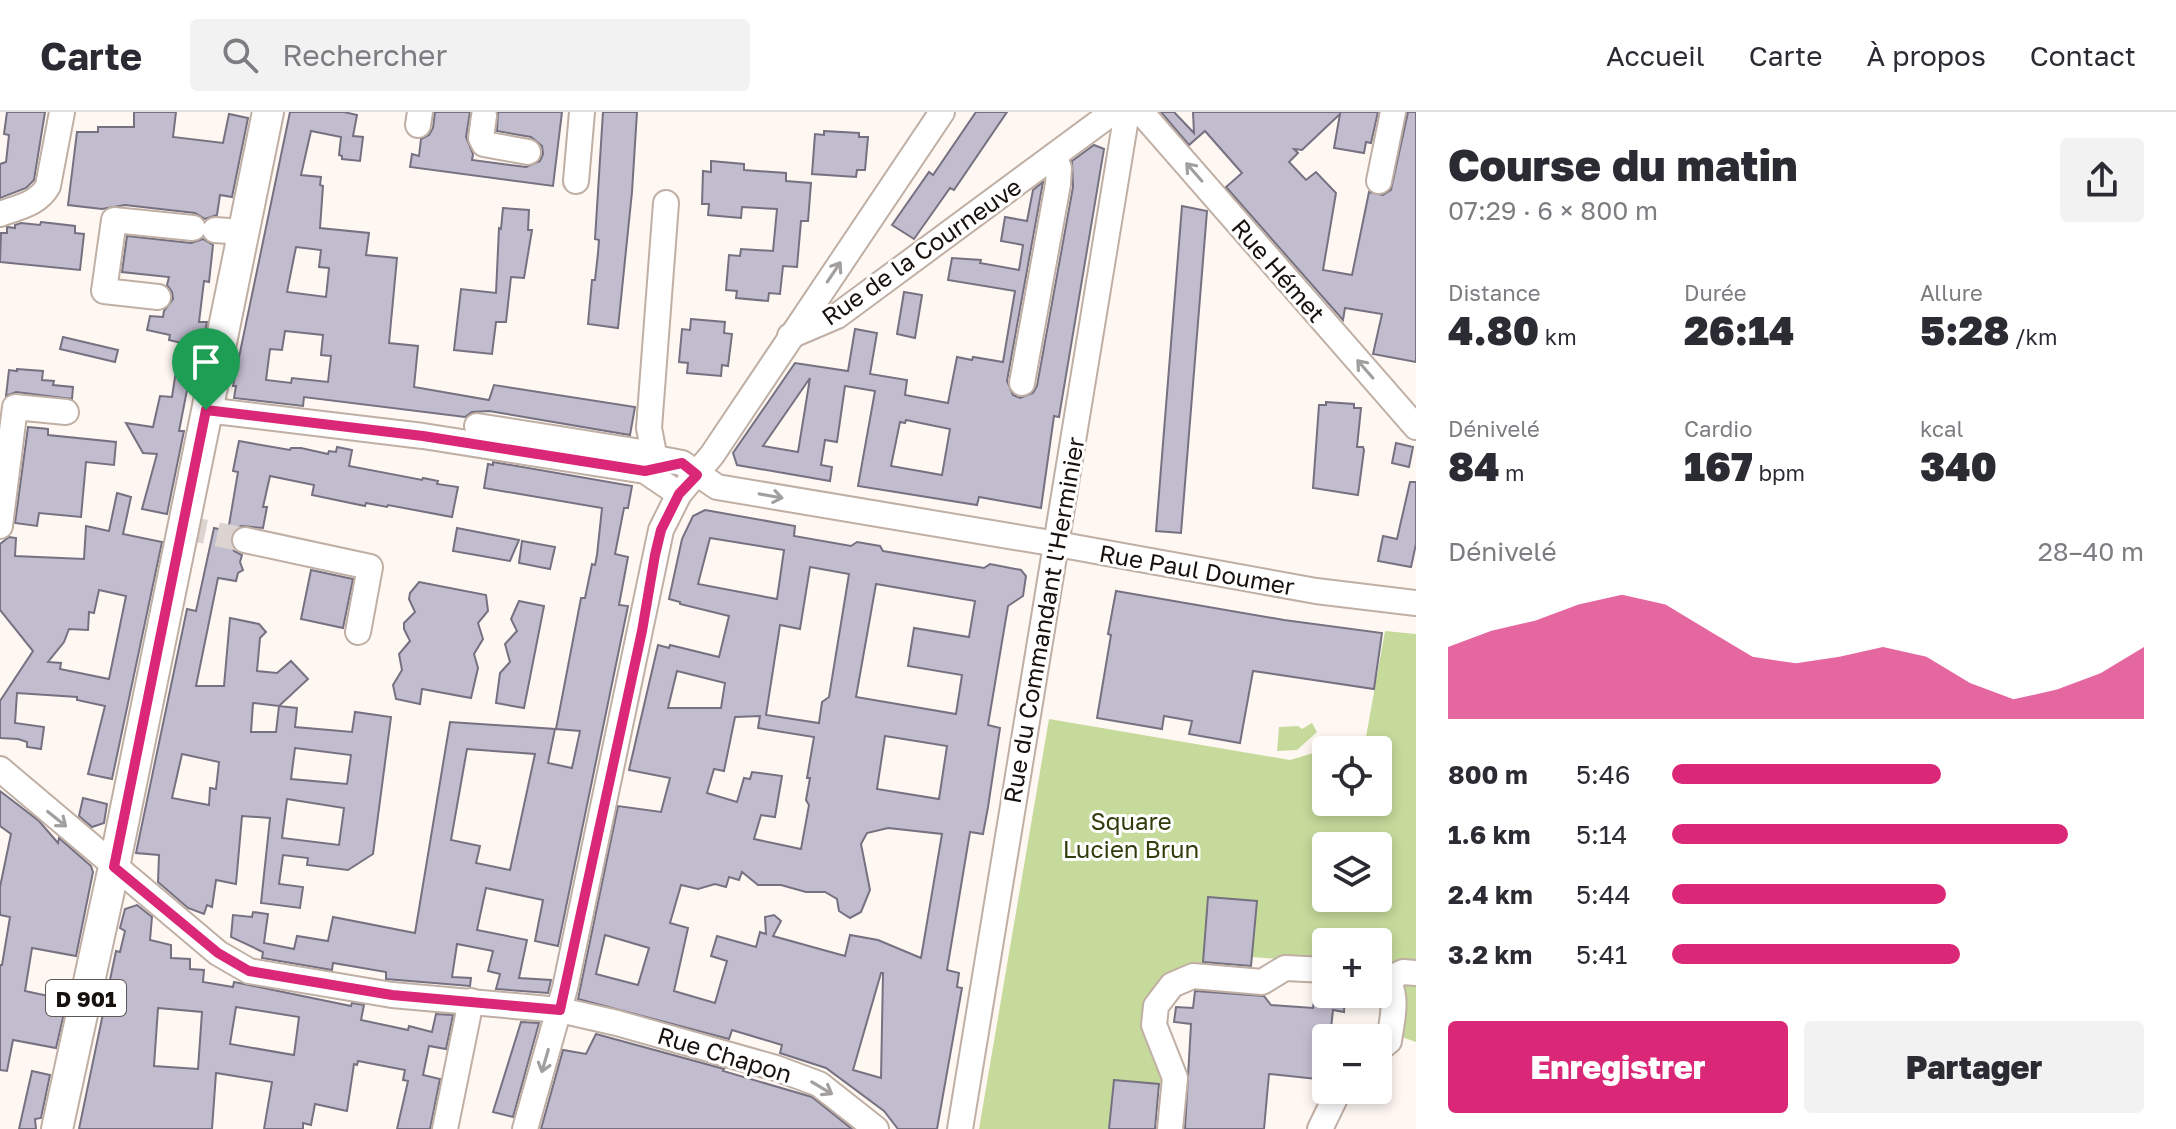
<!DOCTYPE html>
<html lang="fr">
<meta charset="utf-8">
<style>
body{margin:0;font-family:"Golos Text",sans-serif;background:#f2f2f3;color:#2b2b33;height:100vh;display:flex;flex-direction:column;font-size:30px;white-space:nowrap}
*{box-sizing:border-box;margin:0}
p{font-size:26px;color:#7c7c81}
.icon{flex:none;width:44px;height:44px;fill:none;stroke:currentColor;stroke-width:2;stroke-linecap:round;stroke-linejoin:round}
.map{position:relative;flex:1;overflow:hidden}
.details{display:flex;flex-direction:column;background:#fff;width:760px}
.details>*{flex:none}
.fabs{position:absolute;left:1312px;top:624px;display:grid;gap:16px}
.fabs a{display:grid;place-items:center;width:80px;height:80px;border-radius:8px;background:#fff;box-shadow:0 4px 12px #0003;font-size:40px}
.pin{position:absolute;display:grid;place-items:center;width:68px;height:68px;color:#fff;margin:-82px -34px;border-radius:50% 50% 50% 0;rotate:-45deg;box-shadow:0 0 8px #0007}
.pin .icon{rotate:45deg}
.round{display:grid;place-items:center;flex:none;width:84px;height:84px;border-radius:8px;background:#f2f2f3}
.head{display:flex;align-items:center;justify-content:space-between;height:136px;padding:0 32px}
h1{font-size:44px;font-weight:800;line-height:60px}
.stats{display:grid;grid-template-columns:repeat(3,1fr);gap:12px;height:136px;padding:8px 32px}
.stats div{display:grid;align-content:center}
.stats b{font-size:40px;font-weight:800}
.stats small{font-size:22px;font-weight:400}
.stats p{font-size:22px}
.chart{height:224px;padding:16px 32px}
.chart p{display:flex;justify-content:space-between}
.chart svg{width:100%;height:144px;margin-top:8px;fill:#db2777;opacity:.7}
.cta{display:flex;gap:16px;margin-top:auto;padding:16px 32px}
.cta a{flex:1;height:92px;border-radius:8px;background:#db2777;color:#fff;font-size:32px;font-weight:800;line-height:92px;text-align:center}
.cta a+a{background:#f2f2f3;color:#2b2b33}
ul{padding:0 32px;list-style:none;font-size:26px}
li{display:grid;grid-template-columns:128px 96px 1fr;align-items:center;height:60px}
li i{height:20px;border-radius:10px;background:#db2777}
header{display:flex;align-items:center;gap:48px;box-sizing:border-box;height:112px;padding:0 40px;background:#fff;border-bottom:2px solid #e1e1e2}
header strong{font-size:38px}
nav{display:flex;gap:44px;margin-inline-start:auto;font-size:28px}
.search{width:560px;height:72px;background:#f2f2f3;display:flex;align-items:center;gap:20px;box-sizing:border-box;padding:0 28px;border-radius:8px;color:#7c7c81;font-size:30px}
main{display:flex;flex:1;min-height:0}
.map>svg:first-child{display:block}
.green{fill:#c6da9b;fill-rule:evenodd}
.building{fill:#c2bdce;stroke:#757181;stroke-width:2;fill-rule:evenodd}
.lines{fill:none;stroke-linecap:round;stroke-linejoin:round}
.minor-tunnel{stroke:#dbd4d0;stroke-width:24;stroke-dasharray:24 12;stroke-linecap:butt}
.minor-casing{stroke:#c0afa4;stroke-width:28}
.major-casing{stroke:#c0afa4;stroke-width:34}
.minor{stroke:#fff;stroke-width:24}
.major{stroke:#fff;stroke-width:30}
.oneway{stroke:#a2a09e}
.route-casing{stroke:#fff;stroke-width:16}
.route{stroke:#db2777;stroke-width:10}
.labels{text-anchor:middle;dominant-baseline:central;stroke-width:6;stroke-linejoin:round;paint-order:stroke}
.shield{fill:#fff;stroke:#5d5856;stroke-width:2}
.shield-label{font-size:22px;font-weight:bold;fill:#17110d}
.street-label{font-size:24px;fill:#17110d;stroke:#fff}
.park-label{font-size:24px;fill:#303d0b;stroke:#fff}
</style>
<header>
<strong>Carte</strong>
<div class="search"><svg class="icon" aria-label="search" viewBox="0 0 24 24"><circle cx="10" cy="10" r="6"/><path d="M15 15l6 6"/></svg>Rechercher</div>
<nav><a>Accueil</a><a>Carte</a><a>À propos</a><a>Contact</a></nav>
</header>
<main>
<div class="map">
<svg width="1416" height="1017" viewBox="0 0 1416 1017">
<rect width="100%" height="100%" fill="#fef7f2"/>
<g class="green">
<path d="M1385 519 1416 522V930L1396 923 1378 856V830H1326V851L1252 845 1256 789 1209 785 1203 854 1168 861 1151 896 1147 913 1162 972 1114 968 1109 1017H979L1049 607 1290 648 1366 625ZM1326 638H1378V690H1326ZM1326 734H1378V786H1326Z"/>
<path d="M1312 611 1317 620 1297 638 1277 639 1279 615 1298 614 1302 617Z"/>
</g>
<g class="building">
<path d="M7 0H45L34 68 26 76 0 86V52L6 50 9 23 4 22Z"/>
<path d="M134 0H176L173 25 223 31 229 2 248 6 232 85 220 83 217 103 205 107 195 101 125 93 102 97 68 93 77 20H98V15H134Z"/>
<path d="M290 0H344L357 3 353 24 363 25 360 49 342 47V44L339 43 341 25 311 19 301 63 321 65 320 73 323 74 320 116 369 121 366 143 397 146 389 231 418 234 414 275 489 288 494 273 635 295 630 323 489 299 472 300 465 305 304 285 303 294 234 286 236 274H233ZM296 135 321 138 319 155 329 156 326 185 287 180ZM285 219 323 223 321 243 331 244 328 270 292 266 291 271 266 268 270 237 282 238Z"/>
<path d="M435 0H470L466 25 473 42 472 48 526 55 540 49 543 42 542 34 531 25 497 19 498 0H562L553 74 410 55 412 42 419 44 421 27 429 23 433 16Z"/>
<path d="M603 0H637L632 80 618 216 588 212 592 168H595L598 141 599 128 595 127Z"/>
<path d="M976 0H1007L954 78 950 76 914 127 892 113 929 60 933 63Z"/>
<path d="M1161 0H1174L1194 21 1193 0H1378L1371 31 1366 30 1364 41 1334 36 1340 2 1302 38 1294 37 1298 41 1289 50 1306 68 1316 60 1336 81 1323 158 1352 163 1369 80 1383 83 1391 78 1408 0H1416V250L1373 242 1382 202 1345 196 1343 208 1226 75 1242 61 1205 19 1189 33Z"/>
<path d="M824 19 859 21V25H868L865 58H857L856 65 812 62 815 22 824 23Z"/>
<path d="M1094 33 1104 37 1059 305 1054 304 1041 396 979 385 977 393 858 374 875 279 845 274 837 330 825 328 821 353 832 355 830 369 737 353 733 341 795 251 848 259 855 217 877 221 870 262 907 268 905 283 948 291 957 245 972 248 973 245 1003 250 1015 179 948 168 952 146 981 148 980 151 1019 158 1023 133 1001 129 1005 105 1027 109 1033 78 1043 70 1007 269 1013 283 1020 286 1033 281 1037 274 1073 75 1072 49ZM810 266 798 340 763 334ZM906 308 950 317 942 363 891 354 900 310 905 311Z"/>
<path d="M711 49 744 52V58L786 61V69L811 71 808 109H801L797 155 783 154 780 182 769 181 768 189 736 186 737 179 726 178 729 143 740 144 741 137 773 139 777 97 742 95 741 106 708 103 709 92H702L703 59 711 60Z"/>
<path d="M1182 94 1207 99 1181 421 1156 419Z"/>
<path d="M503 96 529 98 528 118H532L524 166 511 165 506 210H496L492 242 454 238 461 177 496 181 499 116 501 117Z"/>
<path d="M41 110 75 114V121L84 122 80 158 0 150 1 121H7V115L15 116V113L21 111 40 113Z"/>
<path d="M127 124 191 131 203 127 213 133 209 170 204 169 199 210H207L198 255 181 250 186 232 169 228 170 223 147 218 150 204 163 205 164 199 173 187 172 180 167 173 169 165 122 160Z"/>
<path d="M904 180 922 183 915 226 897 222Z"/>
<path d="M691 207 725 210 724 221 732 222 728 254 722 253 721 264 687 261 688 251 679 250 682 217 690 218Z"/>
<path d="M63 225 118 238 115 250 60 237Z"/>
<path d="M17 257 43 259 42 268 54 269 53 273 73 275 72 287 16 280 6 284 9 258 17 259Z"/>
<path d="M176 259 190 263 179 319H184L167 402 142 397 157 342 143 341 126 311 153 315 160 284 172 285Z"/>
<path d="M1326 290 1354 292V296H1361L1357 335H1363L1364 338 1358 383 1313 376 1319 293H1326Z"/>
<path d="M28 315 48 317V323L116 330 114 353 86 350 81 405 39 401 37 414 15 411Z"/>
<path d="M239 329 290 338 291 336H301L328 342 329 339 336 340 337 335 352 338 349 354 422 368 423 366 438 369 437 372 458 375 452 405 388 393 387 395 366 391 365 394 312 383 314 373 270 364 263 395H267L263 416 241 414 233 419 231 432 234 439 242 443 240 450 243 458 238 461 236 469 218 466 196 574H224L230 506 259 512 266 520 260 526 257 559 277 561 291 549 308 567 279 594 253 591 251 620H276L279 594 297 596 295 615 352 620 355 600 391 605 373 742 348 758 307 753 308 746 283 743 279 772 303 775 300 796 261 791 270 706 242 704 236 772 216 768 212 795 207 793 204 802 188 796 158 770 159 743 136 741 187 497 196 499 214 416 228 419 238 360 233 359ZM295 636 351 643 347 672 291 667ZM182 642 219 650 216 677 210 676 209 693 172 686ZM287 687 344 696 339 733 282 726Z"/>
<path d="M1396 331 1413 335 1409 355 1392 351Z"/>
<path d="M493 350 632 374 628 396H624L615 442 628 445 619 493 628 494 558 834 535 829 543 788 486 776 477 818 527 828 519 866 551 868 548 881 496 877 500 862 488 859 493 839 457 832 452 865 471 866 470 874 386 867V860L351 854 333 851 332 858 262 846 263 840 231 825 233 803 252 805 253 800 268 802 264 831 294 837 297 824 328 829 333 805 415 821 450 610 555 617 548 651 572 656 580 619 556 617 581 486H585L592 452 595 453 597 443 602 396 484 376 488 352 493 353ZM467 637 535 642 510 758 476 751 480 734 451 728Z"/>
<path d="M1410 370H1416V432L1411 455 1378 449 1383 424 1397 427Z"/>
<path d="M117 381 131 385 123 422 162 430 112 667 88 662 105 594 77 588V585L17 581 15 611 44 615 41 637 27 635V630L18 627 0 626V589L33 539 0 498V432L9 425 16 426 15 444 84 447 86 414 109 419ZM99 478 126 484 109 567 60 557 61 551 48 550 64 530 69 517 88 518 89 500 94 501Z"/>
<path d="M705 398 795 414 794 424 851 434 857 430 880 434 883 439 984 456 990 452 1021 458 1026 464 1023 484 1008 494 988 613 1000 616 988 695 983 722 970 720 947 858 959 861 957 875 962 876 937 1017H898L884 999 826 956 780 941 782 933 732 918 729 927 578 887 618 694 661 700 670 666 629 658 658 533 669 536 670 533 719 545 729 504 680 492V490L669 487 682 427 693 404ZM710 426 784 438 777 487 698 472ZM810 455 849 462 829 585 822 590 819 611 766 603 780 513 800 517ZM876 472 975 489 969 525 914 516 908 554 962 563 956 602 856 585ZM677 559 725 571 721 596H668ZM760 604 758 616 814 625 807 666H810L806 688 809 693 801 737 754 727 761 703 775 705 782 664 752 660 750 667 744 666 737 690 707 681 714 657 724 659 735 605ZM885 624 947 634 939 687 877 677ZM888 716 942 722 921 846 878 828 850 823 845 844 773 824 781 809 774 803 765 805 766 822 760 820 756 835 717 824 711 844 727 849 715 891 674 879 688 816 670 811 681 773 698 777 715 772 726 775 729 765 739 768 742 760 758 773H781L806 780H825L837 787 839 799 850 806 861 800 870 778 861 732 867 721ZM605 823 649 836 638 873 596 862ZM881 861H883L881 966 853 958Z"/>
<path d="M457 416 493 423 519 428 510 449 453 439Z"/>
<path d="M522 429 555 435 550 457 519 451Z"/>
<path d="M311 458 353 467 343 516 301 507Z"/>
<path d="M419 470 486 483 488 499 478 511 483 527 474 542 478 556 471 586 422 577 420 592 396 587 393 573 402 558 399 542 410 529 404 517V511L415 500 409 487 410 481Z"/>
<path d="M1116 479 1284 508 1382 521 1374 577 1253 559 1240 631 1189 622 1192 609 1164 604 1162 617 1097 606 1111 523 1108 522Z"/>
<path d="M519 489 544 494 524 596 496 591 500 561 510 550 505 532 517 519 511 507Z"/>
<path d="M0 679 39 709 58 731 59 726 91 754 93 760 76 844 32 836 25 879 67 888 56 936 13 928 7 959 0 958V853H2L10 805 0 803V775L11 722 0 714Z"/>
<path d="M83 686 107 692 104 711 92 715 79 704Z"/>
<path d="M1208 785 1257 789 1251 854 1203 850Z"/>
<path d="M137 793 152 805 150 828 171 833V846L190 847V857L204 858 203 870 233 875 234 870 351 894 352 891 364 893 361 908 408 918 409 914 432 920 436 902 453 903 446 937 429 934 423 963 440 967 430 1017H397L408 969 403 968 405 958 358 949 357 953 354 952 347 999 315 992 311 1013 303 1011V1017H264L272 970 216 961 212 1017H79L116 839 120 840 125 819 120 816 125 797ZM236 895 299 905 294 943 230 932ZM158 896 202 900 198 957 154 954Z"/>
<path d="M1195 879 1264 884 1271 893 1313 896 1315 882H1345L1344 900 1333 898 1330 926H1326V968L1269 962 1264 1017H1185L1191 912 1174 910 1176 895 1193 896Z"/>
<path d="M521 910 539 911 513 1005 493 1000Z"/>
<path d="M596 922 724 957 723 959 812 985 852 1017H541L563 938 586 942Z"/>
<path d="M32 959 50 963 41 1006 35 1007 36 1017H19Z"/>
<path d="M1114 968 1159 972 1155 1017H1109Z"/>
</g>
<g class="lines">
<path class="minor-tunnel" d="M182 415 245 428"/>
<g class="minor-casing">
<g id="minor">
<path d="M1141 0 1416 315"/>
<path d="M484 4 481 26 484 32 528 40"/>
<path d="M418 13 420 0"/>
<path d="M576 69 582 0"/>
<path d="M1379 69 1393 0"/>
<path d="M666 91 649 316 654 342 661 347 682 351 717 375 1057 432 1316 479 1416 491"/>
<path d="M0 102C19 95 38 92 48 74L62 0"/>
<path d="M215 118 243 120"/>
<path d="M158 185 104 179 114 108 193 116"/>
<path d="M790 224 837 204 1113 0"/>
<path d="M1022 271 1058 72 1059 56 1054 44"/>
<path d="M206 298 423 324 645 359 679 382"/>
<path d="M477 314 654 342"/>
<path d="M0 414 15 295 66 300"/>
<path d="M245 428 370 455 358 520"/>
<path d="M0 657 218 841 249 859 392 883 560 898 617 911 776 956 819 972 876 1017"/>
<path d="M1378 862C1402 873 1392 908 1389 929L1378 938"/>
<path d="M1386 868 1403 860 1416 861"/>
<path d="M445 1017 471 889"/>
<path d="M525 1017 565 876 661 418 679 382 712 343 942 0"/>
<path d="M960 1017 1127 0"/>
<path d="M1170 1017 1175 966 1154 913 1156 894 1172 873 1193 864 1262 870 1285 856 1326 858"/>
<path d="M1320 1017 1339 978"/>
</g>
</g>
<g class="major-casing">
<path id="major" d="M57 1017 114 755 268 0"/>
</g>
<use href="#minor" class="minor"/>
<use href="#major" class="major"/>
</g>
<defs><path id="oneway-shaft" d="M-6 0H5M1.5-3L5.5 0L1.5 3" fill="none" stroke-width="1.6" stroke-linecap="round" stroke-linejoin="round" transform="scale(2)"/></defs>
<g class="oneway">
<use href="#oneway-shaft" transform="translate(1194 60) rotate(-131)"/>
<use href="#oneway-shaft" transform="translate(834 160) rotate(-56)"/>
<use href="#oneway-shaft" transform="translate(1365 257) rotate(-131)"/>
<use href="#oneway-shaft" transform="translate(771 384) rotate(10)"/>
<use href="#oneway-shaft" transform="translate(57 707) rotate(39)"/>
<use href="#oneway-shaft" transform="translate(545 949) rotate(106)"/>
<use href="#oneway-shaft" transform="translate(822 976) rotate(31)"/>
</g>
<g class="lines">
<g class="route-casing">
<path id="route" d="M206 298 423 324 645 359 682 351 697 363 679 382 661 418 655 443 642 519 560 898 392 883 249 859 218 841 114 755Z"/>
</g>
<use href="#route" class="route"/>
</g>
<g class="labels">
<rect class="shield" x="46" y="868" width="80" height="36" rx="6"/>
<g class="shield-label">
<text x="86" y="886">D 901</text>
</g>
<g class="street-label">
<text transform="translate(921 139) rotate(-35)">Rue de la Courneuve</text>
<text transform="translate(1279 158) rotate(49)">Rue Hémet</text>
<text transform="translate(1197 457) rotate(10)">Rue Paul Doumer</text>
<text transform="translate(1043 508) rotate(-80)">Rue du Commandant l'Herminier</text>
<text transform="translate(725 942) rotate(17)">Rue Chapon</text>
</g>
<g class="park-label">
<text x="1131" y="708">Square<tspan x="1131" dy="28">Lucien Brun</tspan></text>
</g>
</g>
</svg>
<div class="fabs">
<a><svg class="icon" aria-label="locate" viewBox="0 0 24 24"><circle cx="12" cy="12" r="6"/><path d="M12 2v4M12 18v4M2 12h4M18 12h4"/></svg></a>
<a><svg class="icon" aria-label="layers" viewBox="0 0 24 24"><path d="M12 4l9 5-9 5-9-5zM3 14l9 5 9-5"/></svg></a>
<a>+</a>
<a>−</a>
</div>
<div class="pin" style="left:206px;top:298px;background:#1e9e55"><svg class="icon" aria-label="arrive" viewBox="0 0 24 24"><path d="M6 21V4h12l-3 4 3 4H6"/></svg></div>
</div>
<section class="details">
<div class="head"><div><h1>Course du matin</h1><p>07:29 · 6 × 800 m</p></div><a class="round"><svg class="icon" aria-label="share" viewBox="0 0 24 24"><path d="M12 15V3M7 8l5-5 5 5M5 13v7h14v-7"/></svg></a></div>
<div class="stats">
<div><p>Distance</p><b>4.80<small> km</small></b></div>
<div><p>Durée</p><b>26:14</b></div>
<div><p>Allure</p><b>5:28<small> /km</small></b></div>
</div>
<div class="stats">
<div><p>Dénivelé</p><b>84<small> m</small></b></div>
<div><p>Cardio</p><b>167<small> bpm</small></b></div>
<div><p>kcal</p><b>340</b></div>
</div>
<div class="chart"><p><span>Dénivelé</span>28–40 m</p>
<svg viewBox="0 0 160 44" preserveAspectRatio="none"><path d="M0 44V22L10 17L20 14L30 9L40 6L50 9L60 17L70 25L80 27L90 25L100 22L110 25L120 33L130 38L140 35L150 30L160 22V44z"/></svg>
</div>
<ul>
<li><b>800 m</b>5:46<i style="width:57%"></i></li>
<li><b>1.6 km</b>5:14<i style="width:84%"></i></li>
<li><b>2.4 km</b>5:44<i style="width:58%"></i></li>
<li><b>3.2 km</b>5:41<i style="width:61%"></i></li>
</ul>
<div class="cta"><a>Enregistrer</a><a>Partager</a></div>
</section>
</main>
